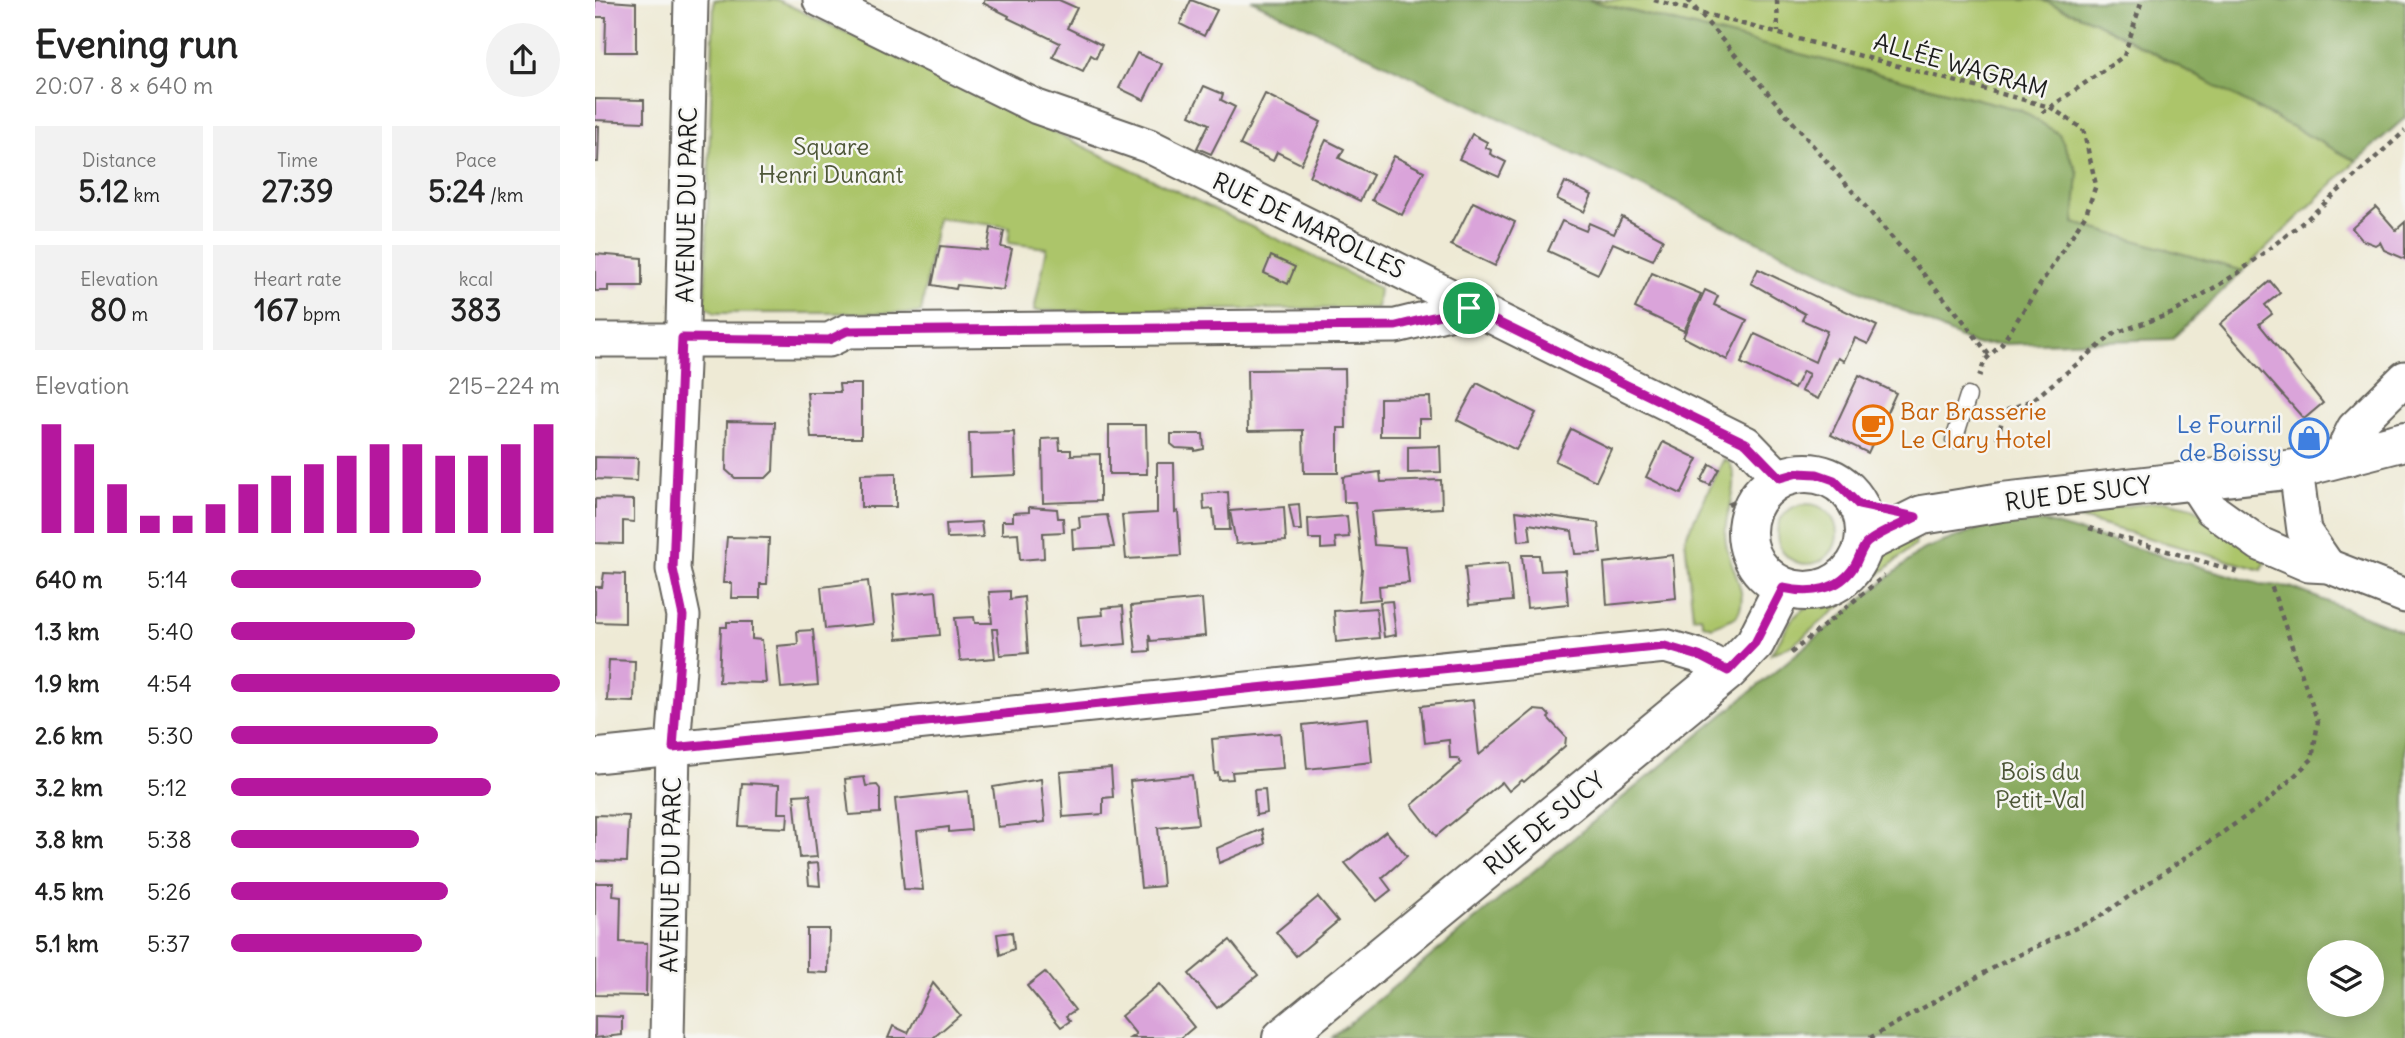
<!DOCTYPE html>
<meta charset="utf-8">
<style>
body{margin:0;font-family:Delius,sans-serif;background:#f2f2f2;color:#222;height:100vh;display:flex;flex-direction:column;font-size:26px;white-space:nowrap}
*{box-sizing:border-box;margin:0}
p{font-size:23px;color:#767676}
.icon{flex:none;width:38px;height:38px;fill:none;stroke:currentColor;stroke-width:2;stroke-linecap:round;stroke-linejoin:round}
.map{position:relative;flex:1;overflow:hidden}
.drawer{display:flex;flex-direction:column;background:#fff;width:595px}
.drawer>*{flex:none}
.tools{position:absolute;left:1712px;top:940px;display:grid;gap:14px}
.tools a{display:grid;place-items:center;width:77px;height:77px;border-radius:50%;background:#fff;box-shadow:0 4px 18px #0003;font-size:35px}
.pin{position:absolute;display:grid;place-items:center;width:60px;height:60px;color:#fff;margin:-30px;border:4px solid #fff;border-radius:50%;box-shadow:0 2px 7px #0007}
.round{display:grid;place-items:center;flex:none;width:74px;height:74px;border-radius:37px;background:#f2f2f2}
.headline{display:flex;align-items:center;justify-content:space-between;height:119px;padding:0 35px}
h1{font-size:38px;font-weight:700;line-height:52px}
.stats{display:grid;grid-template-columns:repeat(3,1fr);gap:10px;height:119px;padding:7px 35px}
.stats div{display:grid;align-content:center;border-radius:0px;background:#f2f2f2;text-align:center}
.stats b{font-size:30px;font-weight:700}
.stats small{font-size:19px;font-weight:400}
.stats p{font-size:19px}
.chart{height:196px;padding:14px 35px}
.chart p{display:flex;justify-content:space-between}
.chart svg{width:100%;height:126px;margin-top:7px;stroke:#b5179e;stroke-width:6}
ul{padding:0 35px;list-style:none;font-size:23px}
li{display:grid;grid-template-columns:112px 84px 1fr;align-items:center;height:52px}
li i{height:18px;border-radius:9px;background:#b5179e}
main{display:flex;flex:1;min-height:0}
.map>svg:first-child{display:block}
.green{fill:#acc56b;stroke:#647044;stroke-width:2}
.forest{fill:#89aa5f;stroke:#52633e;stroke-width:2;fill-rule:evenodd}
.building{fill:#daa4da}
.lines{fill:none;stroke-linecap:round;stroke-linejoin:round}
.lane-casing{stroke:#66645d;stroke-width:19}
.street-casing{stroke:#66645d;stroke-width:37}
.secondary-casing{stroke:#66645d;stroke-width:42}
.path{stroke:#66645d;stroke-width:4.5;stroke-dasharray:5 5;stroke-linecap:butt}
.lane{stroke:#fff;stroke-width:16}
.street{stroke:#fff;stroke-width:33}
.secondary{stroke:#fff;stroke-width:38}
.route-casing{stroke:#fff;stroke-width:14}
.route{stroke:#b5179e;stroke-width:9}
.labels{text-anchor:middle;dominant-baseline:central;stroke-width:5;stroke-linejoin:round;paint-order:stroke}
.street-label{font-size:24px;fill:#1c1c1c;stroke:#f6f6f2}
.park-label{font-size:24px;fill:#4e5738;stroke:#f6f6f2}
.food-label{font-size:24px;fill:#c56008;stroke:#f6f6f2;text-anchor:start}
.shop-label{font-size:24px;fill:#366cbe;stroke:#f6f6f2;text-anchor:end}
</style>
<main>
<section class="drawer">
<div class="headline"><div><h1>Evening run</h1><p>20:07 · 8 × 640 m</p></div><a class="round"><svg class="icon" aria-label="share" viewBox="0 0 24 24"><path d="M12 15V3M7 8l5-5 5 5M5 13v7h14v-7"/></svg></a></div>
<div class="stats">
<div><p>Distance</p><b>5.12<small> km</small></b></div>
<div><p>Time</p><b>27:39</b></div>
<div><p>Pace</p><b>5:24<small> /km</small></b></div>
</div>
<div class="stats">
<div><p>Elevation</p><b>80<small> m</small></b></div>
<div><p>Heart rate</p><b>167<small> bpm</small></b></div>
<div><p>kcal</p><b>383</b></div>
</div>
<div class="chart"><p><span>Elevation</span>215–224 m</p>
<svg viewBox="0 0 160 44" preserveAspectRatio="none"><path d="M5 44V6M15 44V13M25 44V27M35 44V38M45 44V38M55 44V34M65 44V27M75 44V24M85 44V20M95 44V17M105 44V13M115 44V13M125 44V17M135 44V17M145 44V13M155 44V6"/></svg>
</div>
<ul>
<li><b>640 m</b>5:14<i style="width:76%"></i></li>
<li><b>1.3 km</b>5:40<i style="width:56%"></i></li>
<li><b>1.9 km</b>4:54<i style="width:100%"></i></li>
<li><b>2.6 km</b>5:30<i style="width:63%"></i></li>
<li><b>3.2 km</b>5:12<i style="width:79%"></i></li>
<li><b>3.8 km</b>5:38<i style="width:57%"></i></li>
<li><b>4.5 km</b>5:26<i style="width:66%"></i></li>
<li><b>5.1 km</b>5:37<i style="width:58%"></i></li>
</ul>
</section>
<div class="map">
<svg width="1810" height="1038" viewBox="0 0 1810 1038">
<rect width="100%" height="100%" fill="#f6f6f2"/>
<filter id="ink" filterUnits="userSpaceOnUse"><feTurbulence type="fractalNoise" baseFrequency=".0143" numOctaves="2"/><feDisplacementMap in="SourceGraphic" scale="14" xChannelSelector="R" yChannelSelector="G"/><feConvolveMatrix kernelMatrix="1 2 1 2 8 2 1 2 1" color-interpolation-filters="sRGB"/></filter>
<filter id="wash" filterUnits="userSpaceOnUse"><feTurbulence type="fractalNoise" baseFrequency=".00686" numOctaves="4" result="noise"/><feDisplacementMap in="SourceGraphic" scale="28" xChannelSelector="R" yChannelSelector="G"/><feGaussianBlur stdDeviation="1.57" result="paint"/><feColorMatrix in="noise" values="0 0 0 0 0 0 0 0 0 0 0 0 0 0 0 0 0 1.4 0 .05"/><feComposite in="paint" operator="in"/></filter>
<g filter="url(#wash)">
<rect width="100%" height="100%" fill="#eeead5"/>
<g class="green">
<path d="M119 0H183L784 288 782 308 439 311 452 248 413 243 415 227 342 218 326 313H120L110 305Z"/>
<path d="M993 0H1447L1501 22 1761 161 1648 271 1479 223 1483 173 1464 134 1425 110Z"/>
<path d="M1129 459 1135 463C1148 492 1126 513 1131 543 1134 567 1157 595 1141 617L1117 627 1108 624 1106 616 1098 617 1090 538Z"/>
<path d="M1570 501 1598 507 1672 557 1667 570 1468 514Z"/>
<circle cx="1212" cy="534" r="30"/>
<path d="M1321 534 1320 545 1198 645 1176 654 1197 619 1208 609 1240 600 1252 592 1262 585 1286 554Z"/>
</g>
<g class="forest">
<path d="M656 0H993L1425 110 1464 134 1483 173 1479 223 1648 271 1577 339 1380 345Z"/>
<path d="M1447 0H1810V118L1761 161 1501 22Z"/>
<path d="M1450 522 1665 584 1695 587 1810 632V1038H737L1327 550 1391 526ZM1724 952H1776V1004H1724Z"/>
</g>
<g id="blocks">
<g class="building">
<path d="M0 0 41 3V52H10L11 17H0Z"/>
<path d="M390 0H464L482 8 472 28 507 45 501 58 496 55 488 71 458 57 465 43 413 18 414 16 388 3Z"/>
<path d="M596 0 622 10 609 36 585 24Z"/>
<path d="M542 53 567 64 549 100 524 88Z"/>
<path d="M609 86 628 94 626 100 640 107 616 154 602 148 614 124 595 115Z"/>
<path d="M670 94 726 122 706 164 682 152 678 161 645 145Z"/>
<path d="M0 99 49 100V122L0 120Z"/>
<path d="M0 126H4L3 162H0Z"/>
<path d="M877 134 892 142 890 147 896 150 895 154 911 162 904 177 864 159Z"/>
<path d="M731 140 749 149 744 158 778 175 765 201 714 176Z"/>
<path d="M799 156 829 171 807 215 777 200Z"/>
<path d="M970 182 997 195 989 212 962 199Z"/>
<path d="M878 202 920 222 900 266 856 245Z"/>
<path d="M1781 207 1801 230 1810 222V259L1789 250 1785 242 1780 245 1767 240 1757 228Z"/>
<path d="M1027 217 1068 239 1058 260 1018 243 1003 274 953 251 967 221 991 231 994 223 1019 234Z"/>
<path d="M396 228 409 231 406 247 417 249 408 290 362 285 361 289 337 285 345 246 392 250Z"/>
<path d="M0 254 47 258V286H13V291H0Z"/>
<path d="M676 256 700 267 693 284 669 273Z"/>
<path d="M1163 269 1282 326 1273 344 1260 338 1249 361 1243 358 1223 399 1206 391 1214 374 1208 371 1199 389 1146 363 1160 334 1220 362 1232 331 1207 320 1210 314 1156 283Z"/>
<path d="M1057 273 1106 294 1089 331 1040 308Z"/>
<path d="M1675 281 1685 293 1670 305 1677 314 1664 324 1728 403 1709 419 1625 324Z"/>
<path d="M1110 290 1123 296 1119 305 1152 320 1132 360 1088 337Z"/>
<path d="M750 369 751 428H743V473H709L708 430 653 431 652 370Z"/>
<path d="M1264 375 1301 393 1273 453 1236 435Z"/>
<path d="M882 383 941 413 921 450 862 420Z"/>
<path d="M244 384H266V438H216L212 392H245Z"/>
<path d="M835 397 836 419H824V436H785V398Z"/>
<path d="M132 421 180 422 178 471 171 478H140L131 470Z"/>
<path d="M514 425H551L552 474H514Z"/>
<path d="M976 429 1016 449 1001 481 960 461Z"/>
<path d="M419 432 421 475 375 477 374 433Z"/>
<path d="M576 434H608L609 449 600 451V449L581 448 576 444Z"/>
<path d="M464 438 465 450H476V455L505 454V501L448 503 447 439Z"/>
<path d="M1068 442 1103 459 1086 494 1051 477Z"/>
<path d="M845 446 846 472 813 473V447Z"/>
<path d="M0 457 43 458 42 481 0 479Z"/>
<path d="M562 463H579L580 512 583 511 586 556 531 559 527 515 562 513Z"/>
<path d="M1115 464 1124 469 1115 485 1106 481Z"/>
<path d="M785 472 786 482 846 480 847 508 776 512 779 545 810 547 814 583 784 586 785 599 764 601 767 569 760 502H749L748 477Z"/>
<path d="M301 473V507H266V474Z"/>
<path d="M633 492 635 530H620L618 509 609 510 608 494Z"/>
<path d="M0 499 39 500V522L28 521V544L0 543Z"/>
<path d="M704 504 706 530H699L694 505Z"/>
<path d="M434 507 462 509 463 518H468L469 532 448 533 449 558 425 560 423 533 407 534V521H418V513L434 512Z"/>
<path d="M689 507 691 541 641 544 635 511Z"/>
<path d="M921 511 1003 523 1006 553 980 554 977 531 934 524 936 540 924 541Z"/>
<path d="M512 515 519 547 478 549 477 529 485 528 484 517Z"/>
<path d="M752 516 754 537 740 538 741 548 726 549V539H714L713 519Z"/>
<path d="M386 522 388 537 352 538 351 524Z"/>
<path d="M132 537 174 538 172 584H165V598H136L137 583H128Z"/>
<path d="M927 555H944L946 571 970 570 973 604 932 608Z"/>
<path d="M1078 555 1081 598 1012 605 1009 563Z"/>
<path d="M913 563 917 601 874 605 870 567Z"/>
<path d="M9 573 30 574V623L0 622V587H7Z"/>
<path d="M273 581 278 624 230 629 226 587Z"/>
<path d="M341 591 345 635 302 639 298 595Z"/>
<path d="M415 591V599L429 597 433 653 405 655 402 629H397L400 658 365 661 360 618 379 617 380 623H397L394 592Z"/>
<path d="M607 599 610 636 556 641 554 634 555 651 541 652 536 606Z"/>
<path d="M797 601 801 635 789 637 785 602Z"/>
<path d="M528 606 531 644 486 648 483 617 508 615 507 608Z"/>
<path d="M781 608 784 638 741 642 739 611Z"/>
<path d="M132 622H157V639L167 640 171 683 124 682 126 627H132Z"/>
<path d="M218 630 223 685 186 688 182 646 203 644 202 631Z"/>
<path d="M14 660 40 661 39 702 12 701Z"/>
<path d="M878 700 884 755 939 710 950 711 955 716 953 718 971 737 970 746 929 782 927 780 914 791 907 782 841 836 817 805 866 763 862 758H855L854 740 830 743 826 706Z"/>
<path d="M773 718 777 762 712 769 708 725Z"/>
<path d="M685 733 688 768 637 772 638 779 624 780 623 773 620 774 617 739Z"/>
<path d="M516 768 518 797 508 798V814L468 817 465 772Z"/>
<path d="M597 775 603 824 563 828 568 886 546 888 535 781Z"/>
<path d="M269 777 271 786 282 785 285 789V813L254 815 250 779Z"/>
<path d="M446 779 450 822 403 827 398 787Z"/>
<path d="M147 783 184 785 183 813H193L192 828 144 826Z"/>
<path d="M670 789 672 813 661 815 659 790Z"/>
<path d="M373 791 376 830 354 832V827L322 831 328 890 309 889 300 799Z"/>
<path d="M215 794 222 857 205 858 199 795Z"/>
<path d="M0 815 34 816 32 862 0 861Z"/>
<path d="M667 829 670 844 624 863 622 848Z"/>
<path d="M791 831 812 856 787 878 796 890 782 901 750 863Z"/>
<path d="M223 863 225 886 214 885 212 864Z"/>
<path d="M0 883H19L18 896 26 897 25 942 52 943 51 996 0 995Z"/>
<path d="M723 897 743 921 701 956 681 932Z"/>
<path d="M212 929H234L233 973 212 972Z"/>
<path d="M417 932 419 949 405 955 402 934Z"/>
<path d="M635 940 663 975 622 1008 594 974Z"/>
<path d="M450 972 480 1010 471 1016 475 1021 466 1027 432 986Z"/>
<path d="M338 983 365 1015 338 1038H293L298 1026 313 1033Z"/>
<path d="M564 984 599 1027 586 1038H535L541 1034 526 1016Z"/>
<path d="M0 1016 27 1017V1035L0 1038Z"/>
</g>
</g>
</g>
<g filter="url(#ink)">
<use href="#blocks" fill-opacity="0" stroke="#66645d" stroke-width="2"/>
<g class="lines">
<g class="lane-casing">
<path id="lane" d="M1359 440 1373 396"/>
</g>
<g class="street-casing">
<g id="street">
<path d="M225 0 442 107 554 146 1151 443 1185 478"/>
<path d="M0 340H234L252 331 801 326 874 308"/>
<path d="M1755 458 1752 442 1759 428 1810 378"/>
<path d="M1701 469 1709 531 1733 566"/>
<path d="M1597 480 1616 509 1665 544 1714 565 1733 566 1810 596"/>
<path d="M0 756 1070 646 1104 656 1133 671"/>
<path d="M72 1038 78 748 88 616 78 569 87 364 96 0"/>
</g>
</g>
<g class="secondary-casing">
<g id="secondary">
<circle cx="1211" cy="532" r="59"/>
<path d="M1271 543 1327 515 1407 502 1701 469 1810 441"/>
<path d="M687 1038 1133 671 1160 643 1188 588"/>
</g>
</g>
<g class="path">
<path d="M1059 0 1455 107 1488 129 1501 185 1491 214 1406 345 1390 360 1384 377"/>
<path d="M1093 0 1367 319 1394 355"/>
<path d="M1182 0 1183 32"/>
<path d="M1447 113 1529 56 1547 0"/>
<path d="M1402 438 1410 411 1439 399 1520 333 1578 313 1643 273 1711 220 1810 131"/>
<path d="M1133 505 1159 494"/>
<path d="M1494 528 1647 573"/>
<path d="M1196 653 1289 576"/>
<path d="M1275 1038 1407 963 1504 917 1672 802 1717 759 1723 722 1676 585"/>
</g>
<use href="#lane" class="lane"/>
<use href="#street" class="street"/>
<use href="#secondary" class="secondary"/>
</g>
</g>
<g class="lines" filter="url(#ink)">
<g class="route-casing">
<path id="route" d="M874 308 1151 443 1185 478 1203 473 1222 474 1239 480 1264 505 1321 517C1306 525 1287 531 1273 542 1267 546 1264 558 1260 565 1245 591 1215 594 1188 588L1160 643 1133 671 1104 656 1070 646 78 748 88 616 78 569 87 338 234 340 252 331 801 326Z"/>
</g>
<use href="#route" class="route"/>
</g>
<defs>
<g id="cafe-ring" transform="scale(2.0125)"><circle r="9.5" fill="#f6f6f2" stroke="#e8710a" stroke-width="1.5"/><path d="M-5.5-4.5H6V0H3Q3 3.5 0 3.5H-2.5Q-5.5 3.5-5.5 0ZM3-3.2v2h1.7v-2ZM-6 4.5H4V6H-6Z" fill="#e8710a"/></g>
<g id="shop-ring" transform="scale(2.0125)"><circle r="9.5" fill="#f6f6f2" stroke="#3f7fe0" stroke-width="1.5"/><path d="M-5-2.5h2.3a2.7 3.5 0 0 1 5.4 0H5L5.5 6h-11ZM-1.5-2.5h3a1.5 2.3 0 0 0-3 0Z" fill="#3f7fe0"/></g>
</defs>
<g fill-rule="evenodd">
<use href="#cafe-ring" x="1278" y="425"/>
<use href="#shop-ring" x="1714" y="438"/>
</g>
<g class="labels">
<g class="street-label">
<text transform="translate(1366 65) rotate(16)">ALLÉE WAGRAM</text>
<text transform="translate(91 205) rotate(-89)">AVENUE DU PARC</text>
<text transform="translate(714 225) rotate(26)">RUE DE MAROLLES</text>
<text transform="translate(1483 493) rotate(-7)">RUE DE SUCY</text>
<text transform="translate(949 823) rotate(-39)">RUE DE SUCY</text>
<text transform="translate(75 875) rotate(-89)">AVENUE DU PARC</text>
</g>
<g class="park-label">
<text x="236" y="146">Square<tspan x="236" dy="28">Henri Dunant</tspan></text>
<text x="1445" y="771">Bois du<tspan x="1445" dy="28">Petit-Val</tspan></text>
</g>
<g class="food-label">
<text x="1305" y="411">Bar Brasserie<tspan x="1305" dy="28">Le Clary Hotel</tspan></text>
</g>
<g class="shop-label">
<text x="1687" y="424">Le Fournil<tspan x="1687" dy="28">de Boissy</tspan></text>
</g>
</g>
</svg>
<div class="tools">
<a><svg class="icon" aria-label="layers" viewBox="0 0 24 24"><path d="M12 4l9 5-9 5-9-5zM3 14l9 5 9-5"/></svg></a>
</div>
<div class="pin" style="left:874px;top:308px;background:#1e9e55"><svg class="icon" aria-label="arrive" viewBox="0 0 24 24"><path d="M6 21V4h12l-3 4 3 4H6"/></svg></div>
</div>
</main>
